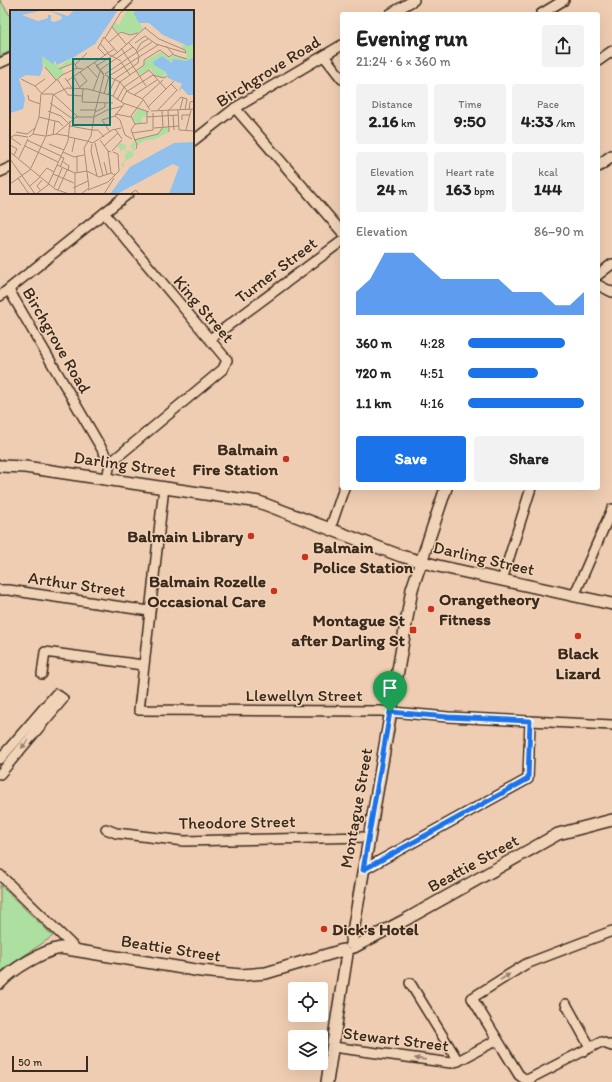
<!DOCTYPE html>
<meta charset="utf-8">
<style>
body{margin:0;font-family:Itim,sans-serif;background:#f2f2f2;color:#222;height:100vh;display:flex;flex-direction:column;font-size:15px;white-space:nowrap}
*{box-sizing:border-box;margin:0}
p{font-size:13px;color:#767676}
.icon{flex:none;width:22px;height:22px;fill:none;stroke:currentColor;stroke-width:2;stroke-linecap:round;stroke-linejoin:round}
.map{position:relative;flex:1;overflow:hidden}
.side{position:absolute;left:340px;top:12px;width:260px;height:478px;display:flex;flex-direction:column;background:#fff;border-radius:4px;box-shadow:0 4px 16px #0002}
.side>*{flex:none}
.controls{position:absolute;left:288px;top:982px;display:grid;gap:8px}
.controls a{display:grid;place-items:center;width:40px;height:40px;border-radius:4px;background:#fff;box-shadow:0 4px 16px #0002;font-size:20px}
.scale{position:absolute;left:12px;bottom:10px;width:76px;box-sizing:border-box;padding-left:4px;border:2px solid #3b2a1e;border-top:0;font-size:11px;line-height:14px;white-space:nowrap;color:#3b2a1e;-webkit-text-stroke:3px #f1d4b8;paint-order:stroke}
.pin{position:absolute;display:grid;place-items:center;width:34px;height:34px;color:#fff;margin:-41px -17px;border-radius:50% 50% 50% 0;rotate:-45deg;box-shadow:0 0 4px #0007}
.pin .icon{rotate:45deg}
.round{display:grid;place-items:center;flex:none;width:42px;height:42px;border-radius:4px;background:#f2f2f2}
.headline{display:flex;align-items:center;justify-content:space-between;height:68px;padding:0 16px}
h1{font-size:22px;font-weight:800;line-height:30px}
.metrics{display:grid;grid-template-columns:repeat(3,1fr);gap:6px;height:68px;padding:4px 16px}
.metrics div{display:grid;align-content:center;border-radius:4px;background:#f2f2f2;text-align:center}
.metrics b{font-size:17px;font-weight:800}
.metrics small{font-size:11px;font-weight:400}
.metrics p{font-size:11px}
.chart{height:112px;padding:8px 16px}
.chart p{display:flex;justify-content:space-between}
.chart svg{width:100%;height:72px;margin-top:4px;fill:#1a73e8;opacity:.7}
.primary-button{display:flex;gap:8px;margin-top:auto;padding:8px 16px}
.primary-button a{flex:1;height:46px;border-radius:4px;background:#1a73e8;color:#fff;font-size:16px;font-weight:800;line-height:46px;text-align:center}
.primary-button a+a{background:#f2f2f2;color:#222}
ul{padding:0 16px;list-style:none;font-size:13px}
li{display:grid;grid-template-columns:64px 48px 1fr;align-items:center;height:30px}
li i{height:10px;border-radius:5px;background:#1a73e8}
.map>svg:first-child{display:block}
.green{fill:#acdfa0;stroke:#74845f}
.lines{fill:none;stroke-linecap:round;stroke-linejoin:round}
.minor-casing{stroke:#3b2a1e;stroke-width:12}
.tertiary-casing{stroke:#3b2a1e;stroke-width:14}
.minor{stroke:#f1d4b8;stroke-width:9}
.tertiary{stroke:#f1d4b8;stroke-width:11}
.oneway{fill:#967f6b}
.route-casing{stroke:#fff;stroke-width:8}
.route{stroke:#1a73e8;stroke-width:5}
.poi-dot{fill:#c8321e;stroke:#f1d4b8;stroke-width:1.5}
.labels{text-anchor:middle;dominant-baseline:central;stroke-width:3;stroke-linejoin:round;paint-order:stroke}
.street-label{font-size:17px;fill:#3b2a1e;stroke:#f1d4b8}
.poi-label{font-size:17px;font-weight:bold;fill:#3b2a1e;stroke:#f1d4b8;text-anchor:end}
.inset-river{fill:none;stroke:#91c0ec;stroke-width:2}
.inset-road{fill:none;stroke:#a78c77;stroke-width:1}
.view{fill:#0f766e;fill-opacity:0.15;stroke:#0f766e;stroke-width:2}
.inset-edge{fill:none;stroke:#3b2a1e;stroke-width:2}
</style>
<div class="map">
<svg width="612" height="1082" viewBox="0 0 612 1082">
<rect width="100%" height="100%" fill="#efcdb2"/>
<filter id="ink" filterUnits="userSpaceOnUse"><feTurbulence type="fractalNoise" baseFrequency=".025" numOctaves="2"/><feDisplacementMap in="SourceGraphic" scale="8" xChannelSelector="R" yChannelSelector="G"/><feConvolveMatrix kernelMatrix="1 2 1 2 8 2 1 2 1" color-interpolation-filters="sRGB"/></filter>
<g filter="url(#ink)">
<g class="green">
<path d="M0 0 11 17V51L0 56Z"/>
<path d="M0 885 53 936 0 972Z"/>
</g>
<g class="lines">
<g class="minor-casing">
<g id="minor">
<path d="M117 11 128 0"/>
<path d="M390 14 414 0"/>
<path d="M541 14 564 0"/>
<path d="M324 56 342 79"/>
<path d="M598 61 612 51"/>
<path d="M0 63 11 58"/>
<path d="M235 108 342 232"/>
<path d="M193 141 235 108 342 45"/>
<path d="M0 172 11 167"/>
<path d="M104 213 227 360 223 369 110 463"/>
<path d="M598 275 612 264"/>
<path d="M598 285 612 292"/>
<path d="M9 290 110 463 107 479"/>
<path d="M0 296 129 193"/>
<path d="M210 339 342 241"/>
<path d="M164 487 139 710 381 711 448 717 612 725"/>
<path d="M330 529 344 488"/>
<path d="M502 580 531 488"/>
<path d="M0 590H9L149 611"/>
<path d="M574 596 612 509"/>
<path d="M42 674 45 652 143 665"/>
<path d="M0 759 56 694 63 699 0 774"/>
<path d="M106 829 116 833 184 841 368 837"/>
<path d="M363 870 528 779 530 721"/>
<path d="M0 875 76 949"/>
<path d="M410 983 458 1061"/>
<path d="M566 1004 590 1047"/>
<path d="M333 1047 451 1063 458 1061 497 1040"/>
<path d="M527 1080 601 1042 612 1046"/>
<path d="M529 1082 519 1075 472 998 526 964 612 931"/>
</g>
</g>
<g class="tertiary-casing">
<g id="tertiary">
<path d="M598 166 612 156"/>
<path d="M0 466 25 467 259 502 401 556 438 566 612 604"/>
<path d="M351 943 412 589 446 488"/>
<path d="M354 947 405 920 558 834 612 820"/>
<path d="M0 983C12 969 43 951 61 948L201 971 241 975 266 973 343 950"/>
<path d="M327 1082 347 954"/>
</g>
</g>
<use href="#minor" class="minor"/>
<use href="#tertiary" class="tertiary"/>
</g>
<defs><path id="oneway-solid" d="M-6-.8H1V-3.2L6.5 0L1 3.2V.8H-6Z"/></defs>
<g class="oneway">
<use href="#oneway-solid" transform="translate(25 744) rotate(130)"/>
<use href="#oneway-solid" transform="translate(505 977) rotate(-32)"/>
<use href="#oneway-solid" transform="translate(420 1059) rotate(-172)"/>
</g>
</g>
<g class="lines" filter="url(#ink)">
<g class="route-casing">
<path id="route" d="M390 712 448 717 530 721 528 779 363 870Z"/>
</g>
<use href="#route" class="route"/>
</g>
<g class="poi-dot">
<circle cx="286" cy="459" r="4"/>
<circle cx="251" cy="536" r="4"/>
<circle cx="305" cy="557" r="4"/>
<circle cx="274" cy="591" r="4"/>
<circle cx="431" cy="609" r="4"/>
<rect x="409" y="626" width="8" height="8" rx="2"/>
<circle cx="578" cy="636" r="4"/>
<circle cx="324" cy="929" r="4"/>
</g>
<g class="labels">
<g class="street-label">
<text transform="translate(268 71) rotate(-32)">Birchgrove Road</text>
<text transform="translate(276 270) rotate(-37)">Turner Street</text>
<text transform="translate(204 309) rotate(49)">King Street</text>
<text transform="translate(57 340) rotate(60)">Birchgrove Road</text>
<text transform="translate(125 464) rotate(8)">Darling Street</text>
<text transform="translate(484 558) rotate(13)">Darling Street</text>
<text transform="translate(77 584) rotate(8)">Arthur Street</text>
<text x="304" y="695">Llewellyn Street</text>
<text transform="translate(356 808) rotate(-80)">Montague Street</text>
<text transform="translate(237 822) rotate(-1)">Theodore Street</text>
<text transform="translate(473 863) rotate(-29)">Beattie Street</text>
<text transform="translate(171 948) rotate(9)">Beattie Street</text>
<text transform="translate(396 1039) rotate(7)">Stewart Street</text>
</g>
<g class="poi-label">
<text x="278" y="449">Balmain<tspan x="278" dy="20">Fire Station</tspan></text>
<text x="243" y="536">Balmain Library</text>
<text x="313" y="547" text-anchor="start">Balmain<tspan x="313" dy="20">Police Station</tspan></text>
<text x="266" y="581">Balmain Rozelle<tspan x="266" dy="20">Occasional Care</tspan></text>
<text x="439" y="599" text-anchor="start">Orangetheory<tspan x="439" dy="20">Fitness</tspan></text>
<text x="405" y="620">Montague St<tspan x="405" dy="20">after Darling St</tspan></text>
<text x="578" y="653" text-anchor="middle">Black<tspan x="578" dy="20">Lizard</tspan></text>
<text x="332" y="929" text-anchor="start">Dick's Hotel</text>
</g>
</g>
<g transform="translate(10 10)">
<rect width="184" height="184" fill="#efcdb2"/>
<path d="M117 0H123L133 19 128 23 119 24 111 21 108 24 103 17 105 13 109 15ZM184 34V47L176 51 163 49 162 53 152 46 144 52V55L157 62 153 68 143 64 141 58 129 65 127 61 135 55 134 51 151 42 160 48 164 45 177 49 176 40 171 38 173 35ZM35 45 49 57 61 48 65 52 52 57 54 64 46 69 35 57 31 47ZM129 98 137 102V107H132V114L127 113 122 108ZM153 117H158L159 122 143 130H136L127 135 124 130 148 124ZM123 131 126 135 123 138 126 140 122 141 124 146 114 152V156L113 157 111 156 116 148 114 147 117 142 112 139 110 143V138L107 137 110 133 116 135 115 140 121 142 123 139 120 137Z" fill="#acdfa0"/>
<path d="M0 0H34L12 5 28 11 38 8V5H41V11L44 12 52 9 51 6 38 0 58 6 64 0H108L85 34 64 47 47 55 45 51 43 54 32 46 33 57 30 66 16 65 9 69 15 89 13 99 0 103ZM184 0V34L178 36 153 25 139 13H129L124 4 125 0ZM152 46 162 53 163 49 176 51 184 47V85H178L172 78 168 82 172 74 158 68 156 62 144 55 143 52ZM184 132V181L180 184H159L169 157 163 154 107 184H100L120 157 164 133Z" fill="#91c0ec"/>
<path class="inset-river" d="M4 0 7 66M159 63 184 53M160 63H172L184 59M8 68V50L15 38 83 0M159 137 184 147M172 176 184 172M166 184 184 159"/>
<path class="inset-road" d="M102 17 116 34M135 18 149 29 175 40 176 43M95 28 111 2 115 0M99 32 111 22 120 25 128 23M118 32 127 41M90 33 98 43M125 33 135 26 146 34 176 43M156 36 164 45 177 49M111 38 136 76M127 40 131 33 138 29M98 44 111 51M95 45 88 38 94 27 107 42M84 52 94 64M111 52 120 65M65 55 77 43M77 56 87 67M86 56 107 43 136 17M86 56 94 65M35 57 46 70M49 59 64 53 67 58M70 62 77 71 70 77M95 64 142 32M95 65 110 72 118 82 133 89 140 100M64 67 70 78M55 68 62 78M11 69 25 76 32 84H43L68 107M47 69 58 85 72 86M57 71 104 39M25 76 35 69M73 79 72 92 103 93M83 81 91 59 123 37M94 84 99 66 148 35M18 85 19 90 30 94M98 85 105 69 128 53 129 46 126 41M124 85 147 70M103 86 110 72 134 55V50L150 40 159 47 163 44M133 88 153 70M107 90 114 77 139 60 156 79M111 92 116 82 143 65 154 68 157 66M40 93 63 109M114 94 105 106 110 110 115 125 122 129M138 97 164 71M70 100H85M148 100 167 80 161 74M168 100 169 120 184 121M170 100 173 88M179 100 180 92 184 91M38 101 51 106 58 113M141 101 184 99M152 101 153 117M158 101 171 87 177 89 175 100M158 101 159 122M85 102 95 97V93M105 104 121 107M163 105 164 120M84 106 94 65M29 107 49 112 53 116M84 107 97 100 113 96M137 107 168 105M172 110V105H180M125 114 137 113V101M60 116 82 120M144 118 169 116M105 119 112 129M82 120H88L94 127M176 120 181 100M6 122 17 124 25 118M100 122 92 110 105 106M122 123 143 120V103M23 124 35 126M46 124 58 126M43 125 45 111M36 126 43 85 57 78 78 79 103 86 113 93 139 102M36 126 46 124 66 107H84M1 127 5 125 18 127M19 127 23 124 29 107 31 84 52 65 67 58 73 59M59 127 77 131M1 128 11 135M17 130 51 146M90 130 98 141 101 142M124 130 148 124 153 117M77 131 83 133 102 120 111 118M85 133 93 166M39 134 54 140M82 134 81 141 87 166M0 135 7 139 4 145M15 136 48 152M94 136 108 123M126 139 127 135 121 120 125 114 121 106 133 90M98 141 101 163M102 141 112 130M0 142 45 179 59 184M53 142 64 147 74 145M62 142 65 128M67 146V162M9 148 18 129M0 149 25 184M52 151 59 156 58 161M94 152 97 164M47 155 65 163 77 161 89 167 101 163 105 165M50 157 54 148 51 147M21 158 36 126M43 164 64 173M30 166 37 158 44 162M8 168 19 184M0 174 21 159M20 176 30 167M44 177 52 158M63 178 78 171M30 180 27 176 32 170M48 180 57 160M78 180 98 172 109 161 108 144 103 142M26 184 38 175 58 131 60 111M65 184V163M71 184 79 178 74 138 81 126 84 107M94 184 104 168M120 184 126 180 129 184"/>
<path class="view" d="M63 49H100V115H63Z"/>
<rect width="184" height="184" class="inset-edge"/>
</g>
</svg>
<div class="controls">
<a><svg class="icon" aria-label="locate" viewBox="0 0 24 24"><circle cx="12" cy="12" r="6"/><path d="M12 2v4M12 18v4M2 12h4M18 12h4"/></svg></a>
<a><svg class="icon" aria-label="layers" viewBox="0 0 24 24"><path d="M12 4l9 5-9 5-9-5zM3 14l9 5 9-5"/></svg></a>
</div>
<div class="scale">50 m</div>
<div class="pin" style="left:390px;top:712px;background:#1e9e55"><svg class="icon" aria-label="arrive" viewBox="0 0 24 24"><path d="M6 21V4h12l-3 4 3 4H6"/></svg></div>
<section class="side">
<div class="headline"><div><h1>Evening run</h1><p>21:24 · 6 × 360 m</p></div><a class="round"><svg class="icon" aria-label="share" viewBox="0 0 24 24"><path d="M12 15V3M7 8l5-5 5 5M5 13v7h14v-7"/></svg></a></div>
<div class="metrics">
<div><p>Distance</p><b>2.16<small> km</small></b></div>
<div><p>Time</p><b>9:50</b></div>
<div><p>Pace</p><b>4:33<small> /km</small></b></div>
</div>
<div class="metrics">
<div><p>Elevation</p><b>24<small> m</small></b></div>
<div><p>Heart rate</p><b>163<small> bpm</small></b></div>
<div><p>kcal</p><b>144</b></div>
</div>
<div class="chart"><p><span>Elevation</span>86–90 m</p>
<svg viewBox="0 0 160 44" preserveAspectRatio="none"><path d="M0 44V30L10 22L20 6L30 6L40 6L50 14L60 22L70 22L80 22L90 22L100 22L110 30L120 30L130 30L140 38L150 38L160 30V44z"/></svg>
</div>
<ul>
<li><b>360 m</b>4:28<i style="width:84%"></i></li>
<li><b>720 m</b>4:51<i style="width:60%"></i></li>
<li><b>1.1 km</b>4:16<i style="width:100%"></i></li>
</ul>
<div class="primary-button"><a>Save</a><a>Share</a></div>
</section>
</div>
